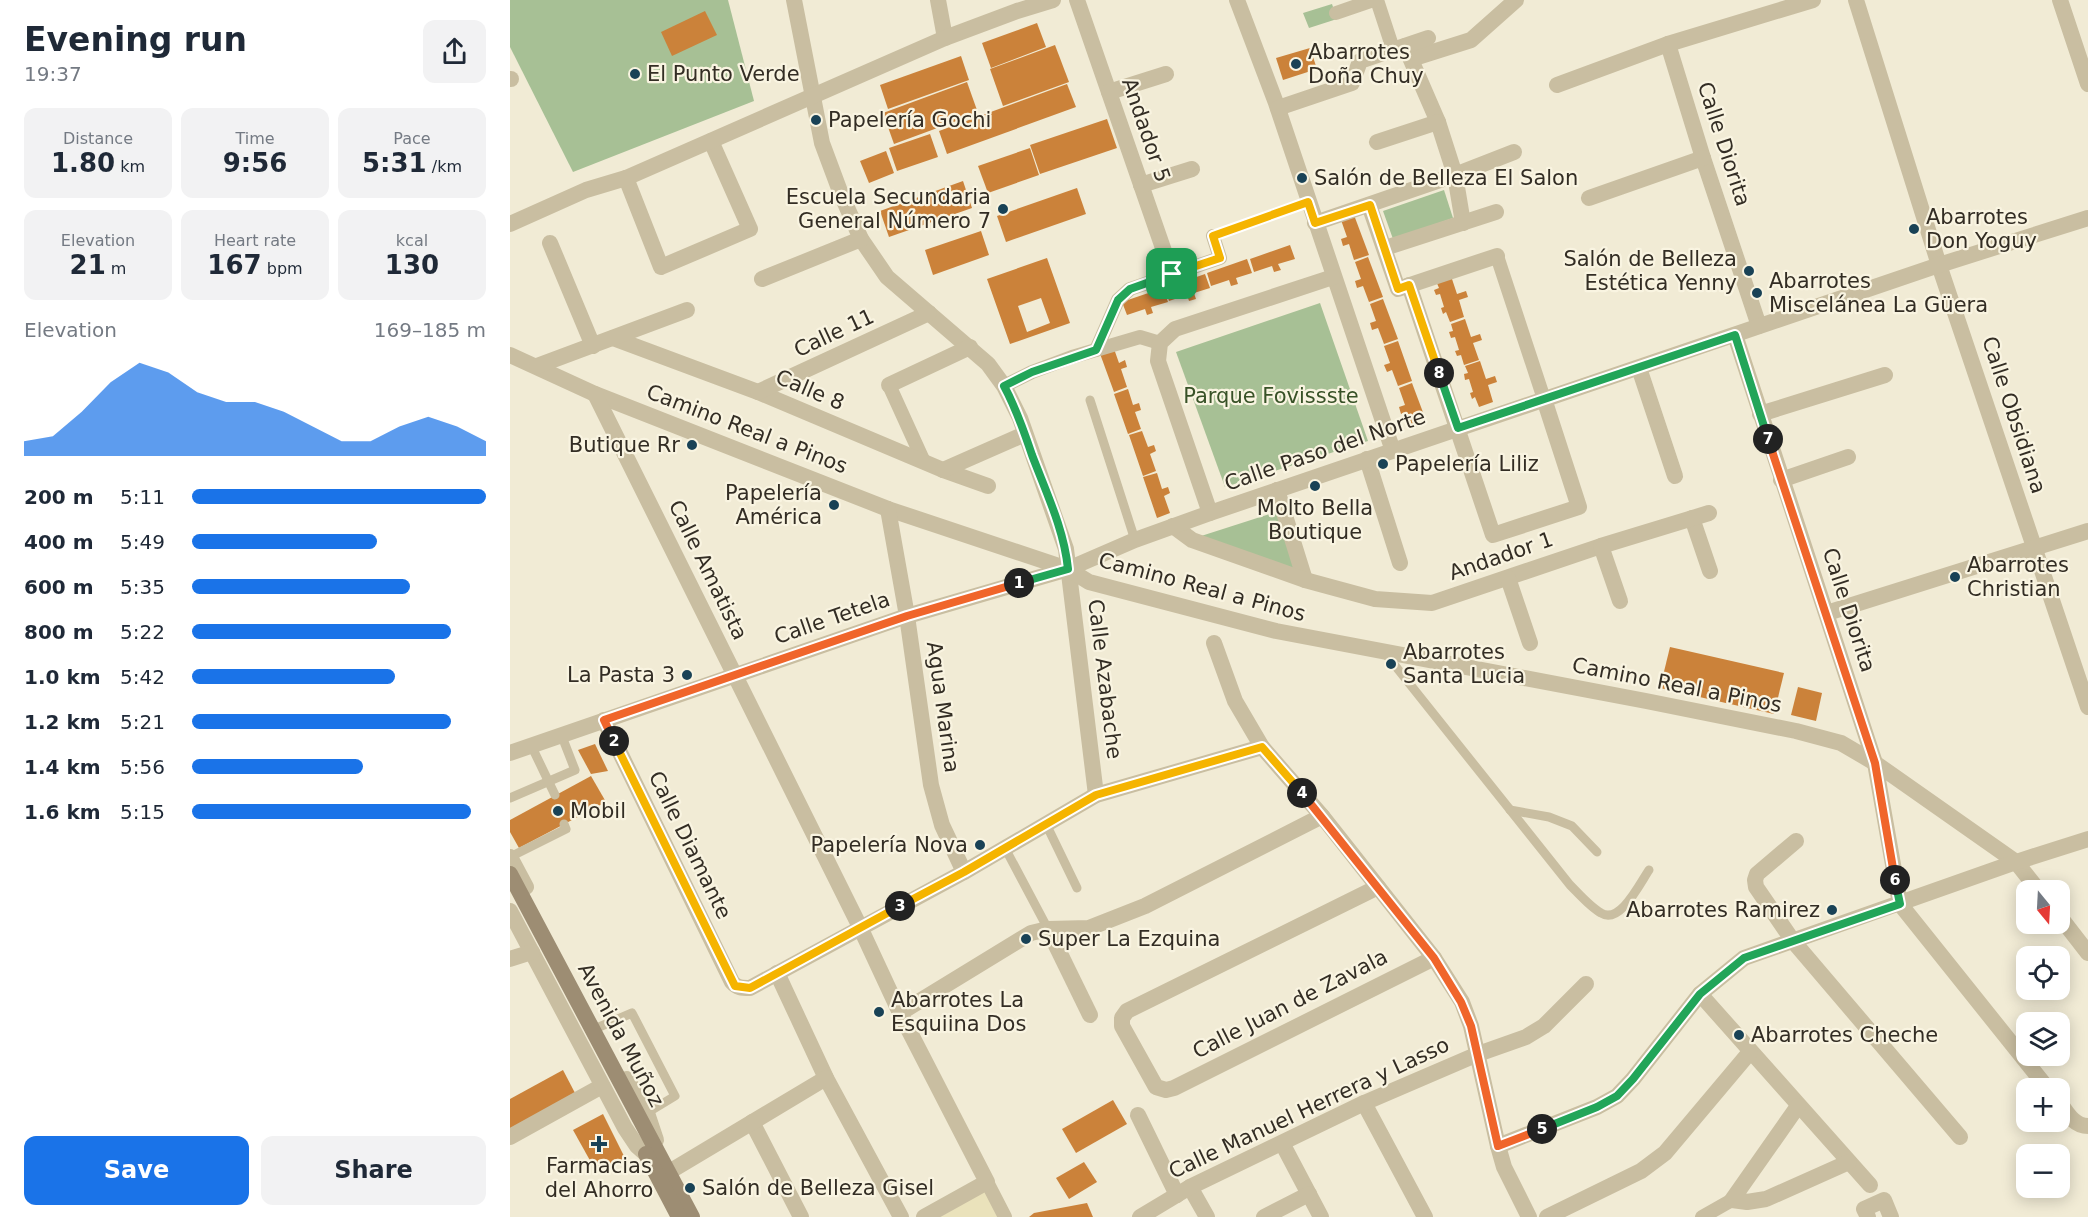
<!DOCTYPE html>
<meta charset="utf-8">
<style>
body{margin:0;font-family:"DejaVu Sans",sans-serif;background:#f2f2f3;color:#1f2937;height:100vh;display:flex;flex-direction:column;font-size:22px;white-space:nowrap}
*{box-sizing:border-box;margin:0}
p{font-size:20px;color:#747a83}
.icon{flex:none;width:33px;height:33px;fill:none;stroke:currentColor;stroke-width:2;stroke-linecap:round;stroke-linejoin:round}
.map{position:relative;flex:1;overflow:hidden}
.side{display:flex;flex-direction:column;background:#fff;width:510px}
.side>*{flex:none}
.needle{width:39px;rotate:162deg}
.tools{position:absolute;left:1506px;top:880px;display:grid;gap:12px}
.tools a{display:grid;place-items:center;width:54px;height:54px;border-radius:12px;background:#fff;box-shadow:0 3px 15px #0003;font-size:30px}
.pin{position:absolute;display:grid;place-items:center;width:51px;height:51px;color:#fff;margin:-26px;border-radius:12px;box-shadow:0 3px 9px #0006}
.km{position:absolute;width:30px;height:30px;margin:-15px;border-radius:50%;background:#222;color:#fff;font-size:16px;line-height:30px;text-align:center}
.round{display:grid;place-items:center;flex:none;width:63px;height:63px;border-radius:12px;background:#f2f2f3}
.head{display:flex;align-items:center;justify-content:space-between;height:102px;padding:0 24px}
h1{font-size:33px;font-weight:600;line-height:45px}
.metrics{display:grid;grid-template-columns:repeat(3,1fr);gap:9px;height:102px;padding:6px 24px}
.metrics div{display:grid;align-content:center;border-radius:12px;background:#f2f2f3;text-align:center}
.metrics b{font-size:26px;font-weight:600}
.metrics small{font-size:16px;font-weight:400}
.metrics p{font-size:16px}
.chart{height:168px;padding:12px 24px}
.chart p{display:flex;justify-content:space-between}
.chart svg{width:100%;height:108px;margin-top:6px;fill:#1a73e8;opacity:.7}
.primary-button{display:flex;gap:12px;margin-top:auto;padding:12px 24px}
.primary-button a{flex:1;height:69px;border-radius:12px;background:#1a73e8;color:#fff;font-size:24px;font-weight:600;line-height:69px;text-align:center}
.primary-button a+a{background:#f2f2f3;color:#1f2937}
ul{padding:0 24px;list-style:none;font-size:20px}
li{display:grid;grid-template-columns:96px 72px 1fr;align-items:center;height:45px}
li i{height:15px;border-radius:8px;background:#1a73e8}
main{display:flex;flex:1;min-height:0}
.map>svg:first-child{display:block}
.green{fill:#a7c095}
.plaza{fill:#eae2bb}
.building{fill:#cb823a;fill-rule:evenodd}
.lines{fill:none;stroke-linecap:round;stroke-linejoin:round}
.service{stroke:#c9bea1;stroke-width:9}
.pedestrian{stroke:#c9bea1;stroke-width:14}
.minor{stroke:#c9bea1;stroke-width:16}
.tertiary{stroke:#c9bea1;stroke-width:16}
.secondary{stroke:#9d8d73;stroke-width:16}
.split-1-casing{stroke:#fff;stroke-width:12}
.split-2-casing{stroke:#fff;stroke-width:12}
.split-3-casing{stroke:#fff;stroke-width:12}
.split-4-casing{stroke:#fff;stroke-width:12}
.split-5-casing{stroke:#fff;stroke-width:12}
.split-6-casing{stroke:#fff;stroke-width:12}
.split-7-casing{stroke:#fff;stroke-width:12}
.split-8-casing{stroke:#fff;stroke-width:12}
.split-9-casing{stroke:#fff;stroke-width:12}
.split-1{stroke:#22a559;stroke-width:8}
.split-2{stroke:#f0652b;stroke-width:8}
.split-3{stroke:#f5b400;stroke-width:8}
.split-4{stroke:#f5b400;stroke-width:8}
.split-5{stroke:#f0652b;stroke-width:8}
.split-6{stroke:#22a559;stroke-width:8}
.split-7{stroke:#f0652b;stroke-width:8}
.split-8{stroke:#22a559;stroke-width:8}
.split-9{stroke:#f5b400;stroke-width:8}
.poi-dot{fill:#194256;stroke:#f9f4e1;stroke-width:2}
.labels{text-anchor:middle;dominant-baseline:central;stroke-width:4.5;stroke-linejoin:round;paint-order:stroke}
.poi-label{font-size:21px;fill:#332d24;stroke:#f9f4e1;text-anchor:start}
.street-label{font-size:21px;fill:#332d24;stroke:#f9f4e1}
.park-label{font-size:21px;fill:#385227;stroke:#f9f4e1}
</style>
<main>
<section class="side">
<div class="head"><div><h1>Evening run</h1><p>19:37</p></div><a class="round"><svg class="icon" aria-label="share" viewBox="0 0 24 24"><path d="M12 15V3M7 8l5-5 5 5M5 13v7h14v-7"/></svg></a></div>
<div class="metrics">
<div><p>Distance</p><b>1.80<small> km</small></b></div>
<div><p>Time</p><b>9:56</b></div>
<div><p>Pace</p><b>5:31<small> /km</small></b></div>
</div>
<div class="metrics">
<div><p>Elevation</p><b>21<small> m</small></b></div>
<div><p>Heart rate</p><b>167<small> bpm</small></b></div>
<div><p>kcal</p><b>130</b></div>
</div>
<div class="chart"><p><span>Elevation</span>169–185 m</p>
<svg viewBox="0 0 160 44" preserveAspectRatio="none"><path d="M0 44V38L10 36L20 26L30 14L40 6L50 10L60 18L70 22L80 22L90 26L100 32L110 38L120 38L130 32L140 28L150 32L160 38V44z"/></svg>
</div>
<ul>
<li><b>200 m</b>5:11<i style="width:100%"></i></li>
<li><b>400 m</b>5:49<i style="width:63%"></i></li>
<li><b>600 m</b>5:35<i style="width:74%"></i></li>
<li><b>800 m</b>5:22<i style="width:88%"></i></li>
<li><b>1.0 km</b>5:42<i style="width:69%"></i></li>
<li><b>1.2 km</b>5:21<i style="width:88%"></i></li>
<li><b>1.4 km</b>5:56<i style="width:58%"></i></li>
<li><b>1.6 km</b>5:15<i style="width:95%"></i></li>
</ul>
<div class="primary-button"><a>Save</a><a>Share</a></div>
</section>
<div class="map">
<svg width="1578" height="1217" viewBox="0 0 1578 1217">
<rect width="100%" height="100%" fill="#f1ebd5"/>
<g class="green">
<path d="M0 0H218L244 101 63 172 0 47Z"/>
<path d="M822 4 827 19 799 28 793 13Z"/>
<path d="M934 190 943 218 883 239 873 211Z"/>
<path d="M810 303 858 441 715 487 666 352Z"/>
<path d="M769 511 788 572 688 537Z"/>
</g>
<path class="plaza" d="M475 1191 488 1217H430Z"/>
<g class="building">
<path d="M195 11 207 35 162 56 151 32Z"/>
<path d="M527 23 536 47 481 68 472 43Z"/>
<path d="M545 45 559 82 493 106 480 69Z"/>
<path d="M800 48 807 69 773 80 766 58Z"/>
<path d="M451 56 459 80 378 109 370 85Z"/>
<path d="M457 82 468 113 384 144 373 113Z"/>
<path d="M557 84 566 107 437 154 429 131Z"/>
<path d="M597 119 607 148 530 174 520 145Z"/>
<path d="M420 134 428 157 387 171 379 148Z"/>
<path d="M520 148 529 175 478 193 468 166Z"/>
<path d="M376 151 384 173 359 183 350 161Z"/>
<path d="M453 181 462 208 379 237 370 211Z"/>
<path d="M567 188 576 214 496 242 487 216Z"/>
<path d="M844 215 859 255 844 260 839 244 833 246 831 239 837 237 831 220Z"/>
<path d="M471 231 479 255 423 275 415 250Z"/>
<path d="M780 245 785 259 768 264 771 270 764 272 762 266 744 272 740 259Z"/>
<path d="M858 257 873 297 859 302 853 286 847 288 845 281 851 279 845 262Z"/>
<path d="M537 258 560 323 500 344 477 279ZM531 298 540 323 517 332 508 306Z"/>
<path d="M737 259 742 273 726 278 728 284 721 286 719 280 701 286 697 273Z"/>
<path d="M695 274 700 288 684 293 686 299 679 301 677 295 659 301 655 288Z"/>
<path d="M941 276 947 294 956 291 958 297 949 300 954 317 940 322 936 312 933 314 931 308 934 307 930 294 926 295 924 290 929 288 926 281Z"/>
<path d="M653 288 658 302 641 307 643 313 637 315 635 309 617 315 612 302Z"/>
<path d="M873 299 888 339 874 344 868 328 862 330 860 323 866 321 860 304Z"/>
<path d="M955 319 961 337 970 334 972 340 963 343 969 360 954 365 951 355 947 356 945 351 949 350 945 337 941 338 939 332 943 331 941 324Z"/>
<path d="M888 341 902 381 888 386 882 370 877 372 874 365 880 363 874 346Z"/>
<path d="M603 346 609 363 615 360 617 367 611 369 617 387 604 392 589 351Z"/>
<path d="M970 361 976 379 985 376 987 382 978 385 983 402 969 407 965 397 962 399 960 393 963 392 959 379 955 380 954 374 958 373 955 366Z"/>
<path d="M902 383 917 423 903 428 897 412 891 414 889 407 895 405 889 388Z"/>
<path d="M618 389 623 405 629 403 631 410 625 412 631 429 618 434 604 394Z"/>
<path d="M632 431 638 447 644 445 646 451 640 454 646 471 633 476 619 435Z"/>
<path d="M647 473 652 489 658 487 660 493 654 496 660 513 647 518 633 477Z"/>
<path d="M1160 647 1274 673 1264 714 1150 688Z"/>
<path d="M1288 687 1312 693 1306 721 1281 715Z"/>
<path d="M85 744 98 771 81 774 68 750Z"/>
<path d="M81 776 96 802 9 848 0 832V820Z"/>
<path d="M53 1070 65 1093 0 1131V1099Z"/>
<path d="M603 1100 617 1124 566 1153 552 1129Z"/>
<path d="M93 1114 115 1158 87 1173 63 1130Z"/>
<path d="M574 1162 587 1182 559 1199 546 1178Z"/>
<path d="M577 1203 583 1217H519L524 1213Z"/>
</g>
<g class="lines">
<g class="service">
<path d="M703 236 798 202"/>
<path d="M580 400 625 540"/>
<path d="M875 653 1060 885C1069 894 1080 907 1091 913 1110 925 1130 883 1139 870"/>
<path d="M21 745 45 795"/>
<path d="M0 798 65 770 51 734"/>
<path d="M1000 810 1039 817 1062 826 1087 852"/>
<path d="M536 824 567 888"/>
<path d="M495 848 538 929"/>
<path d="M0 857 56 829 54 824"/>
<path d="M89 1027 122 1013 165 1096 137 1113"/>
</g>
<g class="pedestrian">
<path d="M867 0 883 49"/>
<path d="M826 13 864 0"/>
<path d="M987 256 1034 399"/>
<path d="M586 350 608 300 620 289 710 258 703 236"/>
<path d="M379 385 414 462"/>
<path d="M494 386 522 372 562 357 630 337 650 343"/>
<path d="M477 1182 495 1217"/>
<path d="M1192 1217 1222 1200"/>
</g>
<g class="minor">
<path d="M284 0 312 143 331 194 351 239 377 277 478 364 494 386 510 418 556 549 586 795"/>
<path d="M428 0 435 38"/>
<path d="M567 0 662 274"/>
<path d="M727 0 766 103 883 451"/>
<path d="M1346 0 1429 265 1578 707"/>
<path d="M1550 0 1578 84"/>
<path d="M1158 44 1193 158 1249 326"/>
<path d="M895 46 928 122 945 175 953 223"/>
<path d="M901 59 961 40 1006 0"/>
<path d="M0 79H1"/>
<path d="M1047 85 1158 44 1303 0"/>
<path d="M599 92 656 74"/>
<path d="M768 108 842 83 850 61 918 38"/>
<path d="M867 142 928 122"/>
<path d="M116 178 151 267 240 229 201 141"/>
<path d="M631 185 682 169"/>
<path d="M1079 198 1193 158"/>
<path d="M859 205 888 289 987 256"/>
<path d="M805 223 945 175 1004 152"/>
<path d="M0 224 76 190 116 178 435 38 507 11 543 0"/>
<path d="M40 243 83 346"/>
<path d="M875 248 986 212"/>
<path d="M252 279 351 239"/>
<path d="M899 285 983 535 1069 507 1034 399"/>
<path d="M1225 335 1365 763 1390 904 1538 1089"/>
<path d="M103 338 248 392 433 470 478 486"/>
<path d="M0 355 85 394 378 509 558 569 579 582 766 631 1136 701 1286 731 1331 743 1365 763 1506 862 1529 891"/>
<path d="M27 366 177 310"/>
<path d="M1129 368 1165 476"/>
<path d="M379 385 460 347"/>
<path d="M248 392 419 313"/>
<path d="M85 394 350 927 390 1013 477 1182 414 1217"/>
<path d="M1250 414 1375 375"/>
<path d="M857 459 890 563"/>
<path d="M433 470 515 434"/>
<path d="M1271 480 1338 457"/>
<path d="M767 490 795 580"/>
<path d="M378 509 397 616 421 785 432 825 454 872"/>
<path d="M700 513 648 361 650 343 665 329 823 277"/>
<path d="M1182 518 1200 571"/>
<path d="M663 526 682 540 795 580 865 599 922 603 1091 546 1199 513"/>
<path d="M1091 546 1110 601"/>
<path d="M998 578 1020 643"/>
<path d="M1317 613 1578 531"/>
<path d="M704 643 725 701 752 747 812 816 924 958 952 1002 961 1026 988 1146 994 1167 1019 1217"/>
<path d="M94 720 222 982C227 988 232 988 240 988L454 872 586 795 752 747"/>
<path d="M0 753 397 616 558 569 625 540 700 513 1429 265 1578 218"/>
<path d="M1286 841 1247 874 1245 880 1246 887 1283 941 1450 1137"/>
<path d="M868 887 617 1011 612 1018V1026L646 1087 656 1090 664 1088 924 958"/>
<path d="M1550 917 1578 953"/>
<path d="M538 929 580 1015"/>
<path d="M267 973 316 1078 391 1217"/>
<path d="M1190 994 1360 1185"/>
<path d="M390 1013 521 933 538 929 579 928 635 906 812 816"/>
<path d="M854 1103 915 1217"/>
<path d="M1550 1103C1557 1113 1564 1126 1578 1126"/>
<path d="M1288 1106 1222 1200 1237 1202 1256 1199 1339 1162"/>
<path d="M628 1115 667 1195"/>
<path d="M242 1122 291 1217"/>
<path d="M0 1137 92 1086"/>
<path d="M772 1143 811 1217"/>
<path d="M988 1146 1087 1107 1107 1096 1123 1079 1190 994 1234 958 1506 862 1578 839"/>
<path d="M159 1172 316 1078"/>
<path d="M680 1187 697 1217"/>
<path d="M630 1217 680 1187 854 1103 968 1054 1016 1037 1034 1026 1076 984"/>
<path d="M754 1217 799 1194"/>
<path d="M1037 1217 1131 1171 1155 1153 1240 1052"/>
<path d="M1358 1217 1354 1209 1374 1200 1381 1217"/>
</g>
<g class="tertiary">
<path d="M0 857 16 887"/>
<path d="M0 911 115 1128 127 1146 136 1154"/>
<path d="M0 959 22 952"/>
<path d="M117 1079 137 1113 146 1140"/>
</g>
<g class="secondary">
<path d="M0 874 182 1217"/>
<path d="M136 1154 169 1217"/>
</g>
</g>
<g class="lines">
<g class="split-1-casing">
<path id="split-1" d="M509 583 558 569C554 529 536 492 522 455 514 431 506 408 494 386L522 372 586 350 608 300 620 289 662 274"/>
</g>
<g class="split-2-casing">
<path id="split-2" d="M104 741 94 720 397 616 509 583"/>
</g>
<g class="split-3-casing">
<path id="split-3" d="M104 741 225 986 240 988 390 906"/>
</g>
<g class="split-4-casing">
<path id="split-4" d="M390 906 454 872 586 795 752 747 792 793"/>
</g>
<g class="split-5-casing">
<path id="split-5" d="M792 793 924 958 951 1002 961 1026 988 1146 1032 1129"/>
</g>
<g class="split-6-casing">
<path id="split-6" d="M1032 1129 1087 1107 1107 1096 1123 1079 1190 994 1234 958 1390 904 1385 880"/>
</g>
<g class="split-7-casing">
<path id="split-7" d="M1258 439 1365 763 1385 880"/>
</g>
<g class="split-8-casing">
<path id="split-8" d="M929 373 948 428 1225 335 1258 439"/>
</g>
<g class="split-9-casing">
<path id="split-9" d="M662 274 710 258 703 236 798 202 805 223 860 205 888 289 899 285 929 373"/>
</g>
<use href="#split-1" class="split-1"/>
<use href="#split-2" class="split-2"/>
<use href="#split-3" class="split-3"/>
<use href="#split-4" class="split-4"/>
<use href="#split-5" class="split-5"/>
<use href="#split-6" class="split-6"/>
<use href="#split-7" class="split-7"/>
<use href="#split-8" class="split-8"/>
<use href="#split-9" class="split-9"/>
</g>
<g class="poi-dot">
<circle cx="786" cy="64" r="6"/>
<circle cx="125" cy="74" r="6"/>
<circle cx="306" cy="120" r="6"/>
<circle cx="792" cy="178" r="6"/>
<circle cx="493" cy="209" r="6"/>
<circle cx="1404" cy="229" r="6"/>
<circle cx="1239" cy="271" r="6"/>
<circle cx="1247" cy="293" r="6"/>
<circle cx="182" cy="445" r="6"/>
<circle cx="873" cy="464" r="6"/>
<circle cx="805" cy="486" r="6"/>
<circle cx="324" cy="505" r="6"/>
<circle cx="1445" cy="577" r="6"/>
<circle cx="881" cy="664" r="6"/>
<circle cx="177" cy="675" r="6"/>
<circle cx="48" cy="811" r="6"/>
<circle cx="470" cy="845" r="6"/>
<circle cx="1322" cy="910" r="6"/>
<circle cx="516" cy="939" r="6"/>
<circle cx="369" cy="1012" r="6"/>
<circle cx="1229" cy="1035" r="6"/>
<path d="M86 1135h6v6h6v6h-6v6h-6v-6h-6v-6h6z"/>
<circle cx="180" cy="1188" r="6"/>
</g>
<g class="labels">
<g class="poi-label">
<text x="798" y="52">Abarrotes<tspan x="798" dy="24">Doña Chuy</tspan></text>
<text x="137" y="74">El Punto Verde</text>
<text x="318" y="120">Papelería Gochi</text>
<text x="804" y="178">Salón de Belleza El Salon</text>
<text x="481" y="197" text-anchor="end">Escuela Secundaria<tspan x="481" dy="24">General Número 7</tspan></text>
<text x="1416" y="217">Abarrotes<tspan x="1416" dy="24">Don Yoguy</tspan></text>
<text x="1227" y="259" text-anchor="end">Salón de Belleza<tspan x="1227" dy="24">Estética Yenny</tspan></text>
<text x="1259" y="281">Abarrotes<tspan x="1259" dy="24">Miscelánea La Güera</tspan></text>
<text x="170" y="445" text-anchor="end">Butique Rr</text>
<text x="885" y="464">Papelería Liliz</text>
<text x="312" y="493" text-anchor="end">Papelería<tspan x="312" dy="24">América</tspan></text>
<text x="805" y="508" text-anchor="middle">Molto Bella<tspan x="805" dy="24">Boutique</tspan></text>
<text x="1457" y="565">Abarrotes<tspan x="1457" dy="24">Christian</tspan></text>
<text x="893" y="652">Abarrotes<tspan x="893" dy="24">Santa Lucia</tspan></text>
<text x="165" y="675" text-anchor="end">La Pasta 3</text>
<text x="60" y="811">Mobil</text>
<text x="458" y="845" text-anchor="end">Papelería Nova</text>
<text x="1310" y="910" text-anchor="end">Abarrotes Ramirez</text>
<text x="528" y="939">Super La Ezquina</text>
<text x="381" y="1000">Abarrotes La<tspan x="381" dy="24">Esquiina Dos</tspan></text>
<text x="1241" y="1035">Abarrotes Cheche</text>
<text x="89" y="1166" text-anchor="middle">Farmacias<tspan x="89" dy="24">del Ahorro</tspan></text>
<text x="192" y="1188">Salón de Belleza Gisel</text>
</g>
<g class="street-label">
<text transform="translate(636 130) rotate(71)">Andador 5</text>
<text transform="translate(1214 144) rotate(72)">Calle Diorita</text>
<text transform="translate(324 333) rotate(-25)">Calle 11</text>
<text transform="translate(300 390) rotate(23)">Calle 8</text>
<text transform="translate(1504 415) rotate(72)">Calle Obsidiana</text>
<text transform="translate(237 429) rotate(21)">Camino Real a Pinos</text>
<text transform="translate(815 450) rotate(-19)">Calle Paso del Norte</text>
<text transform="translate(991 556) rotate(-19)">Andador 1</text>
<text transform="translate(198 570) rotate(64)">Calle Amatista</text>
<text transform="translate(692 587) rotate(15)">Camino Real a Pinos</text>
<text transform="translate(1339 610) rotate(72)">Calle Diorita</text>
<text transform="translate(322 618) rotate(-19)">Calle Tetela</text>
<text transform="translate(595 679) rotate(83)">Calle Azabache</text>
<text transform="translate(1167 685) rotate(11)">Camino Real a Pinos</text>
<text transform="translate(433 707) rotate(82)">Agua Marina</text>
<text transform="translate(180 845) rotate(64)">Calle Diamante</text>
<text transform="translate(780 1004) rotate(-27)">Calle Juan de Zavala</text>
<text transform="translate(111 1035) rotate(62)">Avenida Muñoz</text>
<text transform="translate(799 1108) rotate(-25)">Calle Manuel Herrera y Lasso</text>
</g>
<g class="park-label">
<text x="761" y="396">Parque Fovissste</text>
</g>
</g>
</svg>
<div class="tools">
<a><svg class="needle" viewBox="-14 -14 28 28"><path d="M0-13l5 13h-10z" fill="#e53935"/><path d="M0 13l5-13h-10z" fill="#747a83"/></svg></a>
<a><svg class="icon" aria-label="locate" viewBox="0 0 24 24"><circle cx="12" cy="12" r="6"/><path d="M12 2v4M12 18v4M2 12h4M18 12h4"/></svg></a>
<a><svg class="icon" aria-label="layers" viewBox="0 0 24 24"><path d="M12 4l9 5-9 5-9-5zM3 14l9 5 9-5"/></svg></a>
<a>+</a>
<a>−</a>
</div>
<div class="pin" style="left:662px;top:274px;background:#1e9e55"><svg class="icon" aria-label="arrive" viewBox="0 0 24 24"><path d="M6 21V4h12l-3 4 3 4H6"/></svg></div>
<b class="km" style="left:509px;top:583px">1</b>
<b class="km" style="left:104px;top:741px">2</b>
<b class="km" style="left:390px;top:906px">3</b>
<b class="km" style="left:792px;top:793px">4</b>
<b class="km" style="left:1032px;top:1129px">5</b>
<b class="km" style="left:1385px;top:880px">6</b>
<b class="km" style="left:1258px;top:439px">7</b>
<b class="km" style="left:929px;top:373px">8</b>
</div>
</main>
